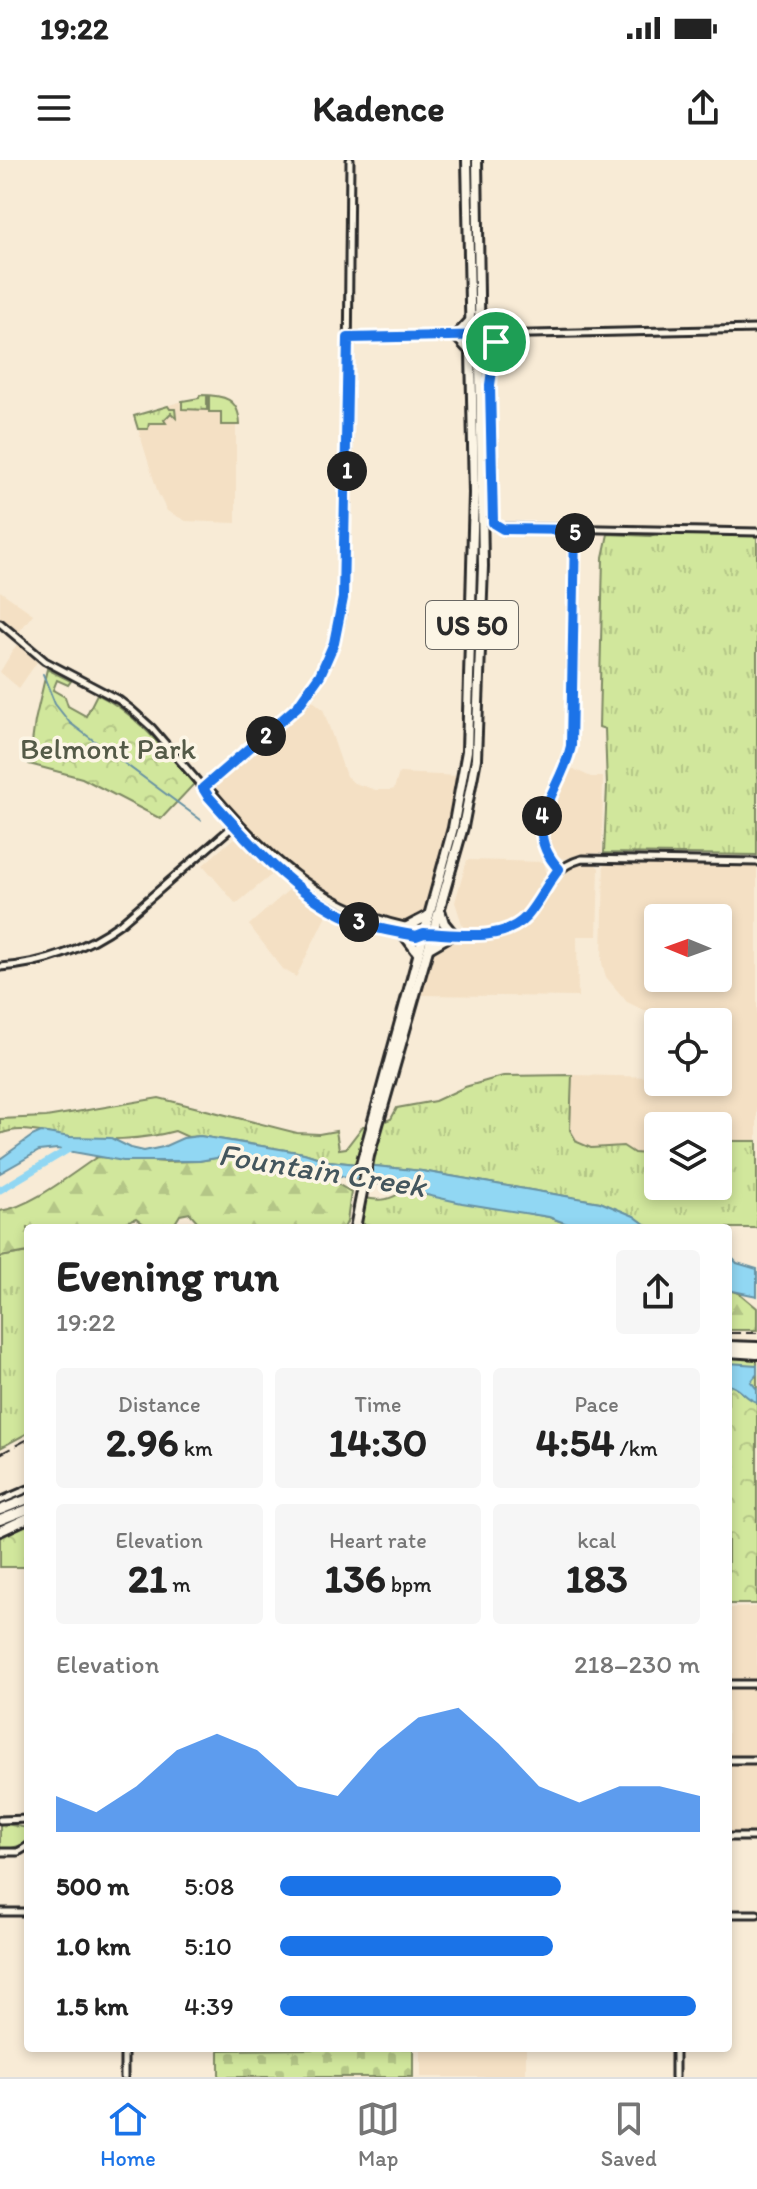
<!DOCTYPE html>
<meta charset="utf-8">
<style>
body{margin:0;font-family:Itim,sans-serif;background:#f6f6f6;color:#222;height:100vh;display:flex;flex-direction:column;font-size:30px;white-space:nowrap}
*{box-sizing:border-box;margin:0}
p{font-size:26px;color:#767676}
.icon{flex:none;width:44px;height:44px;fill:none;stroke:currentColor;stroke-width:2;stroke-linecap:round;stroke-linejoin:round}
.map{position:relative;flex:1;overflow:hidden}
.side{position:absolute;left:24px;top:1064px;width:708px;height:828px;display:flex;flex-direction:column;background:#fff;border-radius:8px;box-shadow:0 4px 12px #0003}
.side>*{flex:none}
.needle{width:52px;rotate:271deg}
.controls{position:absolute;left:644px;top:744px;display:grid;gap:16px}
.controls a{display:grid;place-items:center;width:88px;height:88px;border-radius:8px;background:#fff;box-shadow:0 4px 12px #0003;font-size:40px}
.pin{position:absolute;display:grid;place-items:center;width:68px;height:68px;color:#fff;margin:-34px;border:4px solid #fff;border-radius:50%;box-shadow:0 2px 8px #0007}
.km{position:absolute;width:40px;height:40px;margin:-20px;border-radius:50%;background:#222;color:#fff;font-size:22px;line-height:40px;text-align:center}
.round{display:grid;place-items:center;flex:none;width:84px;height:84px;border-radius:8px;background:#f6f6f6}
.head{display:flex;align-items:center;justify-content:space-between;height:136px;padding:0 32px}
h1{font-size:44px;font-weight:700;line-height:60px}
.stats{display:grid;grid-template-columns:repeat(3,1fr);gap:12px;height:136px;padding:8px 32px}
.stats div{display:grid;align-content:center;border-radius:8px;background:#f6f6f6;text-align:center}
.stats b{font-size:40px;font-weight:700}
.stats small{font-size:22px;font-weight:400}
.stats p{font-size:22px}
.chart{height:224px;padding:16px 32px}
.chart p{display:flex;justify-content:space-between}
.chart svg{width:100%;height:144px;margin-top:8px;fill:#1a73e8;opacity:.7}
ul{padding:0 32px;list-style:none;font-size:26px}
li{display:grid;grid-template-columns:128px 96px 1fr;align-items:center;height:60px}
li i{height:20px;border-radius:10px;background:#1a73e8}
.status{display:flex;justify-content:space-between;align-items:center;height:56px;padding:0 40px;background:#fff;direction:ltr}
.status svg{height:22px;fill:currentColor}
header{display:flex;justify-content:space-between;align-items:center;height:104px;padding:0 32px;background:#fff;font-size:36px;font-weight:700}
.menu{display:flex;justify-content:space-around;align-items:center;height:112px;border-top:2px solid #e0e0e0;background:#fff;font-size:22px;color:#767676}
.menu a{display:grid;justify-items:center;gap:4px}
.menu .current{color:#1a73e8}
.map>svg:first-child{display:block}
.built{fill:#f4e0c4;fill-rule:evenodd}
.grass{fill:url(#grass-tufts);stroke:#7e8964;stroke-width:2}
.forest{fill:url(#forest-firs);stroke:#7e8964;stroke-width:2}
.cemetery{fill:url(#cemetery-stones);stroke:#7e8964;stroke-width:2}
.park{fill:url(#park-crowns);stroke:#7e8964;stroke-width:2}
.water{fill:#91d7f3;stroke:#6892a3;stroke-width:2}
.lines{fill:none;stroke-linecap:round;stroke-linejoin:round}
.stream{stroke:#6892a3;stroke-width:2}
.river{stroke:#91d7f3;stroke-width:7}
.secondary-casing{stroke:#2b2b2b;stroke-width:11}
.highway-casing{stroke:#2b2b2b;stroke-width:14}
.secondary{stroke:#fcf5e5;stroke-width:5}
.highway{stroke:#fcf5e5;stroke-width:8}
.rail{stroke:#2b2b2b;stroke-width:2;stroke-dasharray:12 6;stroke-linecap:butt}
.route-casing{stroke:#fff;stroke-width:16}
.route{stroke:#1a73e8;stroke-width:10}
.labels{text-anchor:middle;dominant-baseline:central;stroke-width:7;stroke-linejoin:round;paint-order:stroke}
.shield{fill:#fcf5e5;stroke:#6a6863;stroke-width:2}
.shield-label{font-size:28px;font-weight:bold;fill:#2b2b2b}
.park-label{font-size:30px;fill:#545a47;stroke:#fcf5e5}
.water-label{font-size:32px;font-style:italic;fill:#44565d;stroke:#fcf5e5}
</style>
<div class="status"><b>19:22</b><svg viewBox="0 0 49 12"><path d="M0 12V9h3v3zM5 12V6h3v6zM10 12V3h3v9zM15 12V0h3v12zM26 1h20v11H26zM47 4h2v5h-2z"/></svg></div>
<header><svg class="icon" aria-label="menu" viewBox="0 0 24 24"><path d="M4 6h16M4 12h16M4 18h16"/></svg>Kadence<svg class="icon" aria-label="share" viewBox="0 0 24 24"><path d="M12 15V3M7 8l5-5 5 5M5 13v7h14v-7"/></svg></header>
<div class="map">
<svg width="757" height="1917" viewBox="0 0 757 1917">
<defs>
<pattern id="grass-tufts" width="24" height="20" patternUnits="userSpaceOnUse" patternTransform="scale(2)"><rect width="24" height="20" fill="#d1e79c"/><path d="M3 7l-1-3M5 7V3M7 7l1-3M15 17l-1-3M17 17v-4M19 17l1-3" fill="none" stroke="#b4c687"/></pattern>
<pattern id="forest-firs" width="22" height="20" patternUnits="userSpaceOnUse" patternTransform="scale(2)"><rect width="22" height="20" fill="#d1e79c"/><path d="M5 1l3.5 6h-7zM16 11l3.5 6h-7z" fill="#b4c687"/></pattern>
<pattern id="cemetery-stones" width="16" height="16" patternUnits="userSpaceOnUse" patternTransform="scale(2)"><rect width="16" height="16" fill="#d1e79c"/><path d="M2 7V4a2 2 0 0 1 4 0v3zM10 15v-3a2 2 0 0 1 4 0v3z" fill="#b4c687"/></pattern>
<pattern id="park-crowns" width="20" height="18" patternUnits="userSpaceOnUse" patternTransform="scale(2)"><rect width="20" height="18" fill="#d1e79c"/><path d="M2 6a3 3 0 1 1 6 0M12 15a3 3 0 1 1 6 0" fill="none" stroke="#b4c687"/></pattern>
</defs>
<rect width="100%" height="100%" fill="#f8ebd6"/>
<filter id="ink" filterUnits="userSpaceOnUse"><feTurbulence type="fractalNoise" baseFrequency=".0125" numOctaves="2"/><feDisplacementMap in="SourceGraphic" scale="16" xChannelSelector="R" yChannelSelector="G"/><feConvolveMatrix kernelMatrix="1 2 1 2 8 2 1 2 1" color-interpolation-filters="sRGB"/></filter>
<g filter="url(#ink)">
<g class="built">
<path d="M207 237 221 238 236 253V363L186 361 167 351 158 333 134 256 179 242Z"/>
<path d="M0 431 33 454 19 472 0 458Z"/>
<path d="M17 484 37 502 19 528 0 512Z"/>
<path d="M312 540 323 549 346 616 354 623 376 630H391L394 629 399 613 459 616 446 679 421 759 407 763 378 756 332 735 305 719 258 679 214 630V625Z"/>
<path d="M569 607 591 617H603L602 693 581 694 564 699 553 694 548 688 545 669 546 656Z"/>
<path d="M235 677 275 712 236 744 203 705Z"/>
<path d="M604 698 757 702V1001L718 1002V966H658V995L568 996 572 915 658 917V922H718V862H672L664 855 643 850 627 842 606 817 602 803ZM658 758H718V818H658Z"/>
<path d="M467 700 544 702 547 716 522 754 509 764 500 767H463L455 742Z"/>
<path d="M595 704 599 708 597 776H577L578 837 420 835 434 789 446 781H485L515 772 531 758 562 714 576 706Z"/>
<path d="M292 727 327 754 296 817 283 809 249 765Z"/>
<path d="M757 1447V1677H728V1448Z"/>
<rect x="421" y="1888" width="105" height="29"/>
</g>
<g class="grass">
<path d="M200 235C224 235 239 238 240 265H221V252H209V236L207 237V250L182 249V241L199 238Z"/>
<path d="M168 246 170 249H175L176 258 171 253 164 260 166 263H149L148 269H138L134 256Z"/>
<path d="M658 373 757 375V695L604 693 607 626 605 569 599 567 603 397 608 374 650 376Z"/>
<path d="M572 915 570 970 577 982 591 988 623 986 634 993 658 995V1026H718V1002L729 1000 730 981H757V1068H650L633 1056 600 1042 422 1011 329 1001 304 993 200 976 188 977 175 971C143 980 101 981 68 977 46 974 22 965 0 974V959L46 957 159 938 297 973 319 974 336 971 339 989 346 988 363 966H367L360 995 382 962 391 959 397 948 435 941 465 927 503 916Z"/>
<path d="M405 1030 549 1057 578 1068H389L358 1063 364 1037C380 1043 392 1039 405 1030Z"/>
<path d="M28 1092V1273L0 1288V1097Z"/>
</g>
<g class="forest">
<path d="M97 997 165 1002 199 1001 222 997 265 1001 335 1016 336 1023 351 1032 347 1062 344 1068H203L190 1053 180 1055 172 1068H149L136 1058 113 1068H28V1092L0 1097V1051C31 1047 70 1015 97 997Z"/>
<path d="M728 1130 739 1133 757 1148V1170H728Z"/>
</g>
<path class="cemetery" d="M413 1888V1917H219V1890Z"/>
<g class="park">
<path d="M47 509 71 521 68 525 57 520 53 530 65 537 68 546 86 556 97 534C138 554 165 591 194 624L161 659 82 618 29 604 35 561Z"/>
<path d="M728 1197 757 1199V1444H728Z"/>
<path d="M28 1357V1407H0V1368Z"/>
<path d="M0 1663 28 1668V1683L12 1688 0 1689Z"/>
</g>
<g class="water">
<path d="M41 972 70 977 111 978 131 988 144 991 163 987 183 978 200 976 304 993 329 1001 422 1011 600 1042 634 1056 650 1068H578L549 1057 462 1043 297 1006 222 997 199 1001H123L57 989 39 991 0 1013V999L32 976Z"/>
<path d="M728 1094 737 1103 757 1109V1136L728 1130Z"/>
<path d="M728 1203 757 1205V1214L751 1222 757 1229V1242C745 1239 740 1226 728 1225Z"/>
</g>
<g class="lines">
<g class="stream">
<path d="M43 514 55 544 70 563 201 660"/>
<path d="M0 1376 28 1364"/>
</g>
<path class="river" d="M0 1030 74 986"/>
<g class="secondary-casing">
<g id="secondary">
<path d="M497 175 490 225 491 355 497 367 757 372"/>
<path d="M348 178 757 169"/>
<path d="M0 463 45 501 119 540 132 550 152 568 257 691 302 729 335 751 361 763 418 776 424 773C448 774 491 780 512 768 545 750 539 711 582 699L757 702"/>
<path d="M203 628 279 564 304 540 326 504 340 461 343 438 347 313 350 0"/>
<path d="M204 628 211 631C269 699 328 754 420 769L424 773"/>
<path d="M559 709C518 663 560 633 571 586L575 370"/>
<path d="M0 807C44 804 85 789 121 763L238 662"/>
<path d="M0 1341 28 1329"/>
<path d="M728 1524H757"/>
<path d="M728 1600H757"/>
<path d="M0 1660 28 1659"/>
<path d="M728 1677H757"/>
<path d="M0 1692H18L28 1686"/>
<path d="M0 1752H28"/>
<path d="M728 1754H757"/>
<path d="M124 1917V1888"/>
<path d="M675 1917V1888"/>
</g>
</g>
<g class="highway-casing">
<g id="highway">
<path d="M479 160 494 175 481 189"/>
<path d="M470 161 456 176 470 191"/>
<path d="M407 767 428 756"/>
<path d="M403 773 418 793"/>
<path d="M429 788 453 774 444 763 440 750"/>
<path d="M360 1008 453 668 467 591 474 333 467 0"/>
<path d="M355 1068 369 996 463 667 476 599 483 406 477 0"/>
<path d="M728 1186 757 1187"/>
<path d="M728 1192 757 1194"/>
<path d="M0 1350 28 1339"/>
<path d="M0 1360 28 1349"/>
<path d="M0 1371 28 1358"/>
</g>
</g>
<use href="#secondary" class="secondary"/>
<use href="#highway" class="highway"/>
<g class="rail">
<path d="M728 1173H757"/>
<path d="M0 1294 28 1279"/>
</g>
</g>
</g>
<g class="lines" filter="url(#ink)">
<g class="route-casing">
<path id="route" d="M497 175 490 225 493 363 503 369 575 370 571 586C561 632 518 665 559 709 547 724 539 742 527 756 503 783 456 774 424 773L416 776C398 772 379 770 361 763 298 740 251 684 208 636L203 628 298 546 320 515 334 483 343 438 348 178Z"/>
</g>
<use href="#route" class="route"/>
</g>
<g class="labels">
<rect class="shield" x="426" y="441" width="92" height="48" rx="6"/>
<g class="shield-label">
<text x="472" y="465">US 50</text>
</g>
<g class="park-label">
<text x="108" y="588">Belmont Park</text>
</g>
<g class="water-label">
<text transform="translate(322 1010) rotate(9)">Fountain Creek</text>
</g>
</g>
</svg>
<div class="controls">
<a><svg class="needle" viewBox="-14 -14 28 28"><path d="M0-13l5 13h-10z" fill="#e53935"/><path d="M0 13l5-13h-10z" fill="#767676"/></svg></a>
<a><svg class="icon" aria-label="locate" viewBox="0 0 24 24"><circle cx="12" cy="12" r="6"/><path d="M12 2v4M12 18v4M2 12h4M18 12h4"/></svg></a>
<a><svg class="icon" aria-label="layers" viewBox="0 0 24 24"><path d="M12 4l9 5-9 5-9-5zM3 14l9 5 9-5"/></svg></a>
</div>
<div class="pin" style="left:496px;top:182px;background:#1e9e55"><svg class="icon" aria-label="arrive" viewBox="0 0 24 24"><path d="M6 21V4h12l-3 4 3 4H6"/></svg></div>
<b class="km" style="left:347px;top:311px">1</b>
<b class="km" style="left:266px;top:576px">2</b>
<b class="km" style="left:359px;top:762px">3</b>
<b class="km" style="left:542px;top:656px">4</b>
<b class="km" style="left:575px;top:373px">5</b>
<section class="side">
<div class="head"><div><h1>Evening run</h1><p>19:22</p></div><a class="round"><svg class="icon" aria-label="share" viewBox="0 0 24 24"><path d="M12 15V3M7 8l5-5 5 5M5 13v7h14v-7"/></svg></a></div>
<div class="stats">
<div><p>Distance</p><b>2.96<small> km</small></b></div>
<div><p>Time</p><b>14:30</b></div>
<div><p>Pace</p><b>4:54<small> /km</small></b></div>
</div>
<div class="stats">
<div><p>Elevation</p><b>21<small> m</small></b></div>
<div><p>Heart rate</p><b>136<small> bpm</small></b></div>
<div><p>kcal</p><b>183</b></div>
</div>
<div class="chart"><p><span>Elevation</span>218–230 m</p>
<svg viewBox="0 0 160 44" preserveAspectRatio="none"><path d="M0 44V33L10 38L20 30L30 19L40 14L50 19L60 30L70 33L80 19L90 9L100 6L110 17L120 30L130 35L140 30L150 30L160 33V44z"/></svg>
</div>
<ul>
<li><b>500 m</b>5:08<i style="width:67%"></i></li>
<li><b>1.0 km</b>5:10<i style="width:65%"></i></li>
<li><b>1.5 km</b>4:39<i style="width:99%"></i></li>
</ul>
</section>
</div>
<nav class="menu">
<a class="current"><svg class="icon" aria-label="home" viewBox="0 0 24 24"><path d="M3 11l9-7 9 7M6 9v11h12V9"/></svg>Home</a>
<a><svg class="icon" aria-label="map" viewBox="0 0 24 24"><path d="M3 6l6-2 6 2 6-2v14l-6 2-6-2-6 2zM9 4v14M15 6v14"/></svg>Map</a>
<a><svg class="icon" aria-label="saved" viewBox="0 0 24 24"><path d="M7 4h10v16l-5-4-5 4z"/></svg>Saved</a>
</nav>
